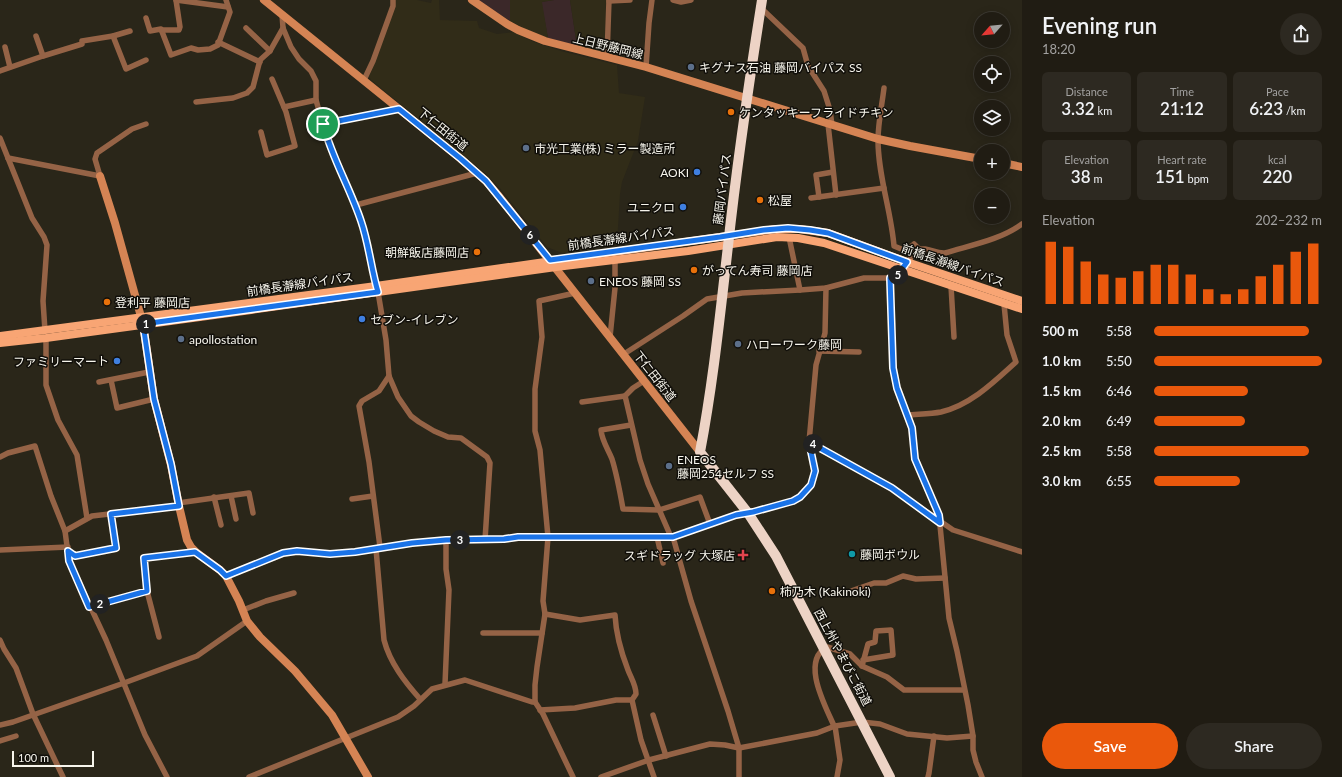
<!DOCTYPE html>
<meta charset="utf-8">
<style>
body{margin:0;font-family:Lato,"Noto Sans JP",sans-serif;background:#2d2921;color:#f1f3f6;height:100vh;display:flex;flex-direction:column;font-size:15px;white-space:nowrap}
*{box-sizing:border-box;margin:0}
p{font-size:13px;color:#a2a1a0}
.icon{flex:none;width:22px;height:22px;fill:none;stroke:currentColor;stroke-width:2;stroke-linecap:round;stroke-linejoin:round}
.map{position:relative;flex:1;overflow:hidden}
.panel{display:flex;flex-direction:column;background:#201c13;width:320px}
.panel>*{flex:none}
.needle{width:26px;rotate:243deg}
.buttons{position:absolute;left:974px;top:12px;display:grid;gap:8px}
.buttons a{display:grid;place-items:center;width:36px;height:36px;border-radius:50%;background:#201c13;box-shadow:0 2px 10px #0003,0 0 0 1px #3d3a33;font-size:20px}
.scale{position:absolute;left:12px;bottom:10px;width:82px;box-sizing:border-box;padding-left:4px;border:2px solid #f7f5ec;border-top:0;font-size:11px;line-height:14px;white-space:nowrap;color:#f7f5ec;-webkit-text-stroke:3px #110f0a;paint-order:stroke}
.pin{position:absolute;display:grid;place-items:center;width:34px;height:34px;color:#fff;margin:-17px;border:2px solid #fff;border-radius:50%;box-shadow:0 1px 4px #0007}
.km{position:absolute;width:20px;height:20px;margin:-10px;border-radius:50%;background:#222;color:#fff;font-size:11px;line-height:20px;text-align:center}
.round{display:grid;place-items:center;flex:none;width:42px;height:42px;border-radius:21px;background:#2d2921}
.overview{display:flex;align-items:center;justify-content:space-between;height:68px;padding:0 20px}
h1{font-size:22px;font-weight:600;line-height:30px}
.metrics{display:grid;grid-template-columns:repeat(3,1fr);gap:6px;height:68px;padding:4px 20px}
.metrics div{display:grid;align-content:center;border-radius:6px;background:#2d2921;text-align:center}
.metrics b{font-size:17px;font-weight:600}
.metrics small{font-size:11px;font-weight:400}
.metrics p{font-size:11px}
.chart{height:112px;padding:8px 20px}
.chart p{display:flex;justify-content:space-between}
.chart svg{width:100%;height:72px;margin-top:4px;stroke:#ea580c;stroke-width:6}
.primary-button{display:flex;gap:8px;margin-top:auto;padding:8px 20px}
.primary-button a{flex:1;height:46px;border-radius:24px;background:#ea580c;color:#fff;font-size:16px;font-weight:600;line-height:46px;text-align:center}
.primary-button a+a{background:#2d2921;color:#f1f3f6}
ul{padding:0 20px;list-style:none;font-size:13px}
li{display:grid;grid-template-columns:64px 48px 1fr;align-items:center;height:30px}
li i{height:10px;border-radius:5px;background:#ea580c}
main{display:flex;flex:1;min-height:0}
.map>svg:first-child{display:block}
.commercial{fill:#3b2829}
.built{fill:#312c18}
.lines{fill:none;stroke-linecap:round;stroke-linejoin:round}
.street{stroke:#956346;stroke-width:5.5}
.secondary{stroke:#d58454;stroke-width:8}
.primary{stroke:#f8a574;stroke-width:8}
.highway{stroke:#edd3c5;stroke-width:10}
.route-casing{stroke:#fff;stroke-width:8}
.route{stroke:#1a73e8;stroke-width:5}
.service-dot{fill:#5c6f8a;stroke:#110f0a;stroke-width:1.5}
.food-dot{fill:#e8710a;stroke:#110f0a;stroke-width:1.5}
.shop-dot{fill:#3f7fe0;stroke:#110f0a;stroke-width:1.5}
.culture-dot{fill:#0f9aa8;stroke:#110f0a;stroke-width:1.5}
.health-dot{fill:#e0444e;stroke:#110f0a;stroke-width:1.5}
.labels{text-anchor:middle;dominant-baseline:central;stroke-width:3;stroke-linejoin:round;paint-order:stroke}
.street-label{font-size:12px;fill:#f7f5ec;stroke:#110f0a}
.poi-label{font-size:12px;fill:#f7f5ec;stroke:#110f0a;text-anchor:start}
</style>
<main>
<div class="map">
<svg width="1022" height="777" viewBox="0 0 1022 777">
<rect width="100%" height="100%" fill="#2a2619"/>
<g class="commercial">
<path d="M477 0H510V21Z"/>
<path d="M554 0H570L577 46 548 38 541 2Z"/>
</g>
<g class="built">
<path d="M396 0H417L431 3 432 0H439L440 20 477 21 479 28 497 34 513 32 534 42 561 51 617 65 619 93 645 97 638 141 622 182 620 194 617 244 562 253 547 247 499 187 485 173 371 80 369 77 377 57 395 6Z"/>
<path d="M510 0H554L542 2 548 38 527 30 510 21Z"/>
<path d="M570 0H606L605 53 577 46Z"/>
</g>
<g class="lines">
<g class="street">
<path d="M176 0 228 7"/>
<path d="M673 0 681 2 691 0"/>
<path d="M609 1 630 0"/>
<path d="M761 8 803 48 808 66 824 91 830 110 832 125"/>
<path d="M282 14 283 28 291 47 299 59 311 71 316 81V100L327 139 356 205 362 223 378 292 386 340 389 376 398 397 411 416 419 422 434 431 448 437 461 438 487 457 490 463 485 540"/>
<path d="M146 18 150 31 161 29 171 55 191 48 198 50 210 49 218 45 230 12 226 0"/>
<path d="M246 28 270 51"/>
<path d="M161 30H179L180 27 176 0"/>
<path d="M36 36 43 56"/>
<path d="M113 36 126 69 146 60"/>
<path d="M82 41 113 36 130 31"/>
<path d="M218 42 260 62"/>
<path d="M5 47 10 67"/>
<path d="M607 57 609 0"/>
<path d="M646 67 649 23 652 0"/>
<path d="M0 71 43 56 82 44"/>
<path d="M364 80 373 61 393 6V0"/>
<path d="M884 88C882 105 878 123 878 140 878 176 891 210 894 246L906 251 914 244 919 249"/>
<path d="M196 102 233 98 247 93 253 87 260 60 270 51 283 28"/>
<path d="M284 107 316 100"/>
<path d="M323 124 399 109"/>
<path d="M828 124 836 195"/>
<path d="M261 132 267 155 295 146 286 112 272 79"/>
<path d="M0 138 32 218 44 237 47 245 43 301 45 331"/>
<path d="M8 158 100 176 95 159 97 153 132 129 146 124"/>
<path d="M819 197 816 175 833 172"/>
<path d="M811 198 884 188"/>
<path d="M356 205 477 173"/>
<path d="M789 237 800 290"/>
<path d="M890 278 893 368 897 388 912 428 915 459 939 515 949 618 957 651 968 705 973 736V750L976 762 982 777"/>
<path d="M951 286 954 337"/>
<path d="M610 337 615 288V260"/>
<path d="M46 338V385L58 420 77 455 87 518"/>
<path d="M819 351 859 352"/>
<path d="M624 354 683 316 707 299 742 293 800 290 826 288 864 278H895L917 250C927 246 935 254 945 253 971 245 1000 240 1022 224"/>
<path d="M111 380 117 408 154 399"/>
<path d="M644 381 633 388 625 396 626 400 640 460 648 484 671 537"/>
<path d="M99 382 149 372"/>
<path d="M582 402 625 396"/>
<path d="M907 415C918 414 931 414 941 412 971 405 995 381 1016 362L1007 335 1004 304"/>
<path d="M631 425 601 430C602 441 608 449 612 459 617 475 620 492 623 509L659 510 700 497 710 524"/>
<path d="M809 442 892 488 953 530 1022 552"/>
<path d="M0 457 8 453 35 446 51 496 65 531"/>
<path d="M231 496 236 519"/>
<path d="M214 497 221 525"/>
<path d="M352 499 373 496"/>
<path d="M178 503 249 493 253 513"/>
<path d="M657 537 663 563"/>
<path d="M673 537 691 601 728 711 739 748V777"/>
<path d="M380 547 369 462 359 406 362 401 379 391 389 376"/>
<path d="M376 549 384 640C390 663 405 682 420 699"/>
<path d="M0 550 68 547"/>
<path d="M68 551 75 556 116 548 111 514"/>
<path d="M226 576 283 553 297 551 330 554 376 549 380 547 446 540 504 539 518 537H673L736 515 753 512 793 501 800 497 811 485 815 471 809 442 816 365 825 333 826 288"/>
<path d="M147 591 159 637"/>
<path d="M851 591 874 583H886L903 576 916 579 945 578"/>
<path d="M89 607 147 591 144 558 195 552"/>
<path d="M243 610 266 601 294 593"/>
<path d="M545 614 580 620 615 615C616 635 621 652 628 670 631 678 636 685 636 694L632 700 641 740 654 777"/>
<path d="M483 633H542"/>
<path d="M0 640 4 649 16 668 33 714 63 777"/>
<path d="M862 666 868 644 875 642 876 631 891 630 893 655 863 660"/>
<path d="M445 684 449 590 446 569V540"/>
<path d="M540 710 575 708 616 700H632"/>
<path d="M653 715 666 756"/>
<path d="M0 725 13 722 124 683 197 656 247 621"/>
<path d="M834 726C826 707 800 661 827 647L850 654 862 666 887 677 904 690H964"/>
<path d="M835 726 840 760 837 777"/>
<path d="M0 741 16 736"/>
<path d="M167 777 145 735 106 640 69 561 65 531 92 516 179 506"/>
<path d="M249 777 398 717 414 706 432 689 465 680 532 702H535"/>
<path d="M573 777 543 714 535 702V685L537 667 545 614 543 601 548 537 542 472 540 450 535 431V389L542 337 539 301 575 293"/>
<path d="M601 777 649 760 710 744 725 745 739 748 817 733 835 726 862 722 880 724 907 734 947 738 973 736"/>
<path d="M928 777 929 773 934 736"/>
</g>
<g class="secondary">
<path d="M264 0 461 159 486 181 498 195 700 452"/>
<path d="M472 0 507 24 518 30 545 41 646 67 878 139 910 146 981 159"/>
<path d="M1003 163 1022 167"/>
<path d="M100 176 115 223 143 324 154 399 171 465 179 506 187 540 191 547 197 553 220 570 226 576 239 601 247 621 260 637 295 671 332 715 368 777"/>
</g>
<g class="primary">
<path d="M0 336 376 286 776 229H799L828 233 907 262 1022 301"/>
<path d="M0 343 46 338 251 310 556 267 688 251 777 237 798 238 824 243 1022 309"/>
</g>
<path class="highway" d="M762 0C749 82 737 163 728 246 720 315 713 384 700 452L748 513 776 556 890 777"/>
</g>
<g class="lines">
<g class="route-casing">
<path id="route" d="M399 109 461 159 486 181 550 260 720 237 764 230 788 228 810 230 828 233 907 262 896 277 890 278 893 368 897 388 912 428 915 459 939 515 940 523 892 488 809 442 815 471 811 485 800 497 793 501 753 512 736 515 673 537H518L504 539 446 540 412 543 355 552 330 554 297 551 283 553 226 576 220 570 195 552 144 558 147 591 89 607 69 561 68 551 75 556 116 548 111 514 179 506 171 464 154 399 143 324 378 292C371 269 369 244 361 221 350 188 332 158 323 124Z"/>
</g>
<use href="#route" class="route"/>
</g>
<g class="service-dot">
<circle cx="691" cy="67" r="4"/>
<circle cx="526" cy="148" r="4"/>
<circle cx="591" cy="281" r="4"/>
<circle cx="181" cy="339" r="4"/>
<circle cx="738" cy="344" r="4"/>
<circle cx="669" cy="466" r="4"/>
</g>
<g class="food-dot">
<circle cx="731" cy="112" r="4"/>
<circle cx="760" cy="200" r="4"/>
<circle cx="477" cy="252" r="4"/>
<circle cx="694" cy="270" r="4"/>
<circle cx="107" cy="302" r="4"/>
<circle cx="772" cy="591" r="4"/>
</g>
<g class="shop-dot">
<circle cx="697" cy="172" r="4"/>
<circle cx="683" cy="207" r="4"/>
<circle cx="362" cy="319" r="4"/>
<circle cx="117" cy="361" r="4"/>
</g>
<circle class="culture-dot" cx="852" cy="554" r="4"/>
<path class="health-dot" d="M741 549h4v4h4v4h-4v4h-4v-4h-4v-4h4z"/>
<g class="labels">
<g class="street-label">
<text transform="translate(608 46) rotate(14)">上日野藤岡線</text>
<text transform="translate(443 129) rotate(39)">下仁田街道</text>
<text transform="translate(722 189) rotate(-83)">藤岡バイパス</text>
<text transform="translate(621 238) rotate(-8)">前橋長瀞線バイパス</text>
<text transform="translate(953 265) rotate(19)">前橋長瀞線バイパス</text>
<text transform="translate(300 284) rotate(-8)">前橋長瀞線バイパス</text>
<text transform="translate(655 376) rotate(52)">下仁田街道</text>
<text transform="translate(843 657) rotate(62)">西上州やまびこ街道</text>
</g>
<g class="poi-label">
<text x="699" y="67">キグナス石油 藤岡バイパス SS</text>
<text x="739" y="112">ケンタッキーフライドチキン</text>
<text x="534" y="148">市光工業(株) ミラー製造所</text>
<text x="689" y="172" text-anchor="end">AOKI</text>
<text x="768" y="200">松屋</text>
<text x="675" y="207" text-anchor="end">ユニクロ</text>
<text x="469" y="252" text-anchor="end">朝鮮飯店藤岡店</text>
<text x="702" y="270">がってん寿司 藤岡店</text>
<text x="599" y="281">ENEOS 藤岡 SS</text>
<text x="115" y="302">登利平 藤岡店</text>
<text x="370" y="319">セブン-イレブン</text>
<text x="189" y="339">apollostation</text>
<text x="746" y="344">ハローワーク藤岡</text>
<text x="109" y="361" text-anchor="end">ファミリーマート</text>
<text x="677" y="459">ENEOS<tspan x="677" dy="14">藤岡254セルフ SS</tspan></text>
<text x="860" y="554">藤岡ボウル</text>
<text x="735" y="555" text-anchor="end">スギドラッグ 大塚店</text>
<text x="780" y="591">柿乃木 (Kakinoki)</text>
</g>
</g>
</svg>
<div class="buttons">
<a><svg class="needle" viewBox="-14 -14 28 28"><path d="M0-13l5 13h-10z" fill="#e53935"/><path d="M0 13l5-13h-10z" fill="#a2a1a0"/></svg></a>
<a><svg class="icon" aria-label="locate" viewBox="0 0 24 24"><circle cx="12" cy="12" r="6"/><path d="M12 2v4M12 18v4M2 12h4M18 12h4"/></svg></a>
<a><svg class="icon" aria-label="layers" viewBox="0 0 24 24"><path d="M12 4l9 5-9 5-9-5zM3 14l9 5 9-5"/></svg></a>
<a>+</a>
<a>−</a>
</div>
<div class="scale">100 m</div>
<div class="pin" style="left:323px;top:124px;background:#1e9e55"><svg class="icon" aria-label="arrive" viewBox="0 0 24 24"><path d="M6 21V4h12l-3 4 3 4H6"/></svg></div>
<b class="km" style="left:146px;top:324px">1</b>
<b class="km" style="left:100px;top:604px">2</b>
<b class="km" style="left:460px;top:540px">3</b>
<b class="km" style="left:813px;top:444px">4</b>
<b class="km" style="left:898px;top:275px">5</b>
<b class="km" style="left:530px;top:235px">6</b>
</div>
<section class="panel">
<div class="overview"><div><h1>Evening run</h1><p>18:20</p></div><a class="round"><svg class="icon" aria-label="share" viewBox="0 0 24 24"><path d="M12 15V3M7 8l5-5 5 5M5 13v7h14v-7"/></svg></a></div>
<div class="metrics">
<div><p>Distance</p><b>3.32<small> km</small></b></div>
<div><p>Time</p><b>21:12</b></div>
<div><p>Pace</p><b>6:23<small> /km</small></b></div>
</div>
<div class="metrics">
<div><p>Elevation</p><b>38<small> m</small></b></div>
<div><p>Heart rate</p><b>151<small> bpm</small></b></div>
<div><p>kcal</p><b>220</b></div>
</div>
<div class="chart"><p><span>Elevation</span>202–232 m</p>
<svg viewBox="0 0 160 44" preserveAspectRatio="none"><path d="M5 44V6M15 44V9M25 44V18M35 44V26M45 44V28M55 44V24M65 44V20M75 44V20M85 44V26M95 44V35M105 44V38M115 44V35M125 44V27M135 44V20M145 44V12M155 44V7"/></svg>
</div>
<ul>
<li><b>500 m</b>5:58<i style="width:92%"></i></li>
<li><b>1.0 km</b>5:50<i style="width:100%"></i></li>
<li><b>1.5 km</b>6:46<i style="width:56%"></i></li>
<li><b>2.0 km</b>6:49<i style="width:54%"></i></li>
<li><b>2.5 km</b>5:58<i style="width:92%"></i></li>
<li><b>3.0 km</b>6:55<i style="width:51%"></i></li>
</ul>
<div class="primary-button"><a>Save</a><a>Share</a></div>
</section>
</main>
